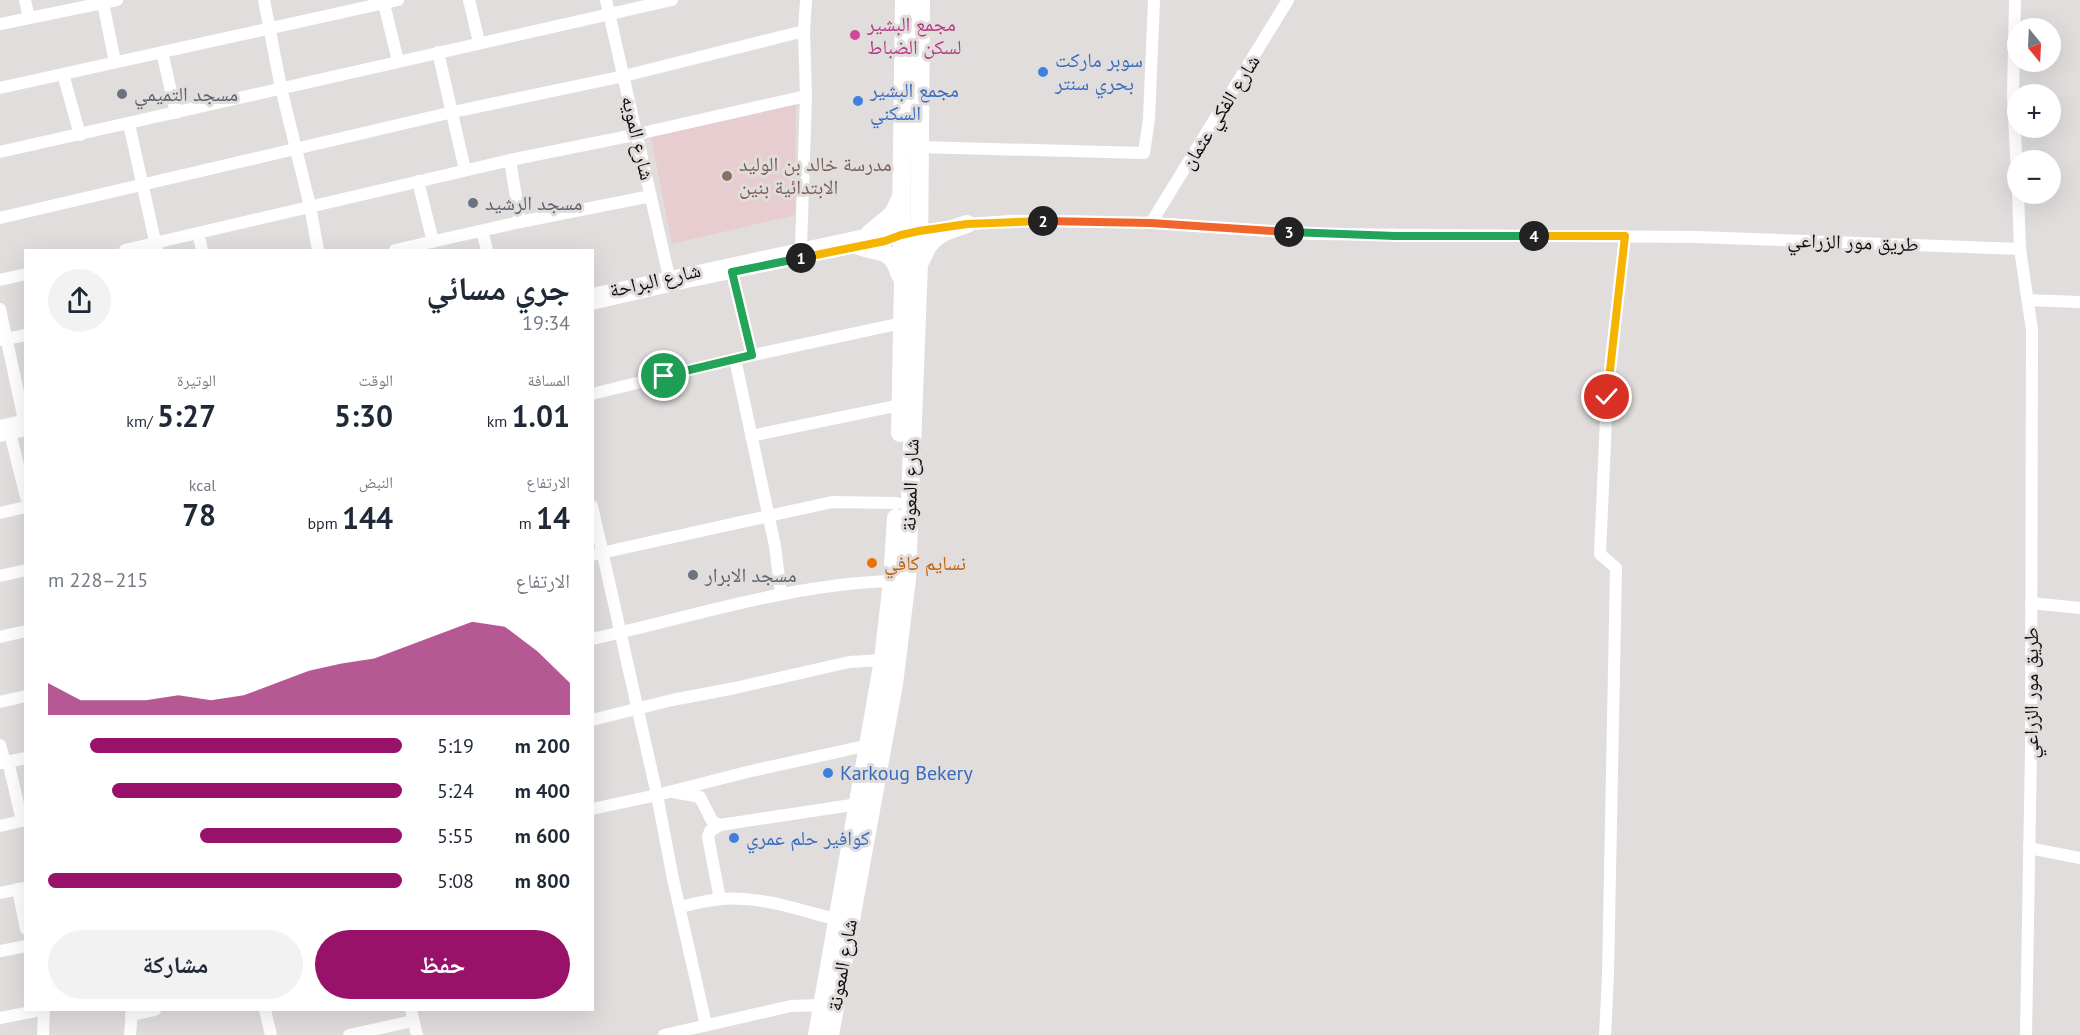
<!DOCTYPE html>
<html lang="ar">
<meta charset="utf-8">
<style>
body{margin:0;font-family:"PT Sans","Noto Naskh Arabic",sans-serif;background:#f2f2f3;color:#1f2937;direction:rtl;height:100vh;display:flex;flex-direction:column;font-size:22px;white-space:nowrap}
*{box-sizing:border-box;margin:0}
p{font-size:20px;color:#747a83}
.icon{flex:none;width:33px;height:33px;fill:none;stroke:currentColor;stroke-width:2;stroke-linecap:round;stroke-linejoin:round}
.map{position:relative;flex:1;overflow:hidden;direction:ltr}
.panel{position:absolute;left:24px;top:249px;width:570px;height:762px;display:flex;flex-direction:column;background:#fff;border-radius:0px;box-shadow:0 6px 24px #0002;direction:rtl}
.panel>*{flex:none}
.needle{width:39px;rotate:162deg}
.fabs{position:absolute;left:2007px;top:18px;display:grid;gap:12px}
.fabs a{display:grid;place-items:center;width:54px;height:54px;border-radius:50%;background:#fff;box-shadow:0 6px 24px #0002;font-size:30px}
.pin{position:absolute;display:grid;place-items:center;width:51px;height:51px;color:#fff;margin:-26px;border:3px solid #fff;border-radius:50%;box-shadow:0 2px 6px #0007}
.km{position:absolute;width:30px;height:30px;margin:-15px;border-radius:50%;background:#222;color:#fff;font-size:16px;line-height:30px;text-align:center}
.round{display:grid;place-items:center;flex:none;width:63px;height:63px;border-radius:32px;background:#f2f2f3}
.summary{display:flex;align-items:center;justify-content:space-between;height:102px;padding:0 24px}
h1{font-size:33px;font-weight:700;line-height:45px}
.metrics{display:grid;grid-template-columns:repeat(3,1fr);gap:9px;height:102px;padding:6px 24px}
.metrics div{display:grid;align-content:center}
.metrics b{font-size:30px;font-weight:700}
.metrics small{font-size:16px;font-weight:400}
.metrics p{font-size:16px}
.chart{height:168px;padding:12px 24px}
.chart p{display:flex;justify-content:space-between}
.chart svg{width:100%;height:108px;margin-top:6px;fill:#971268;opacity:.7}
.action{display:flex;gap:12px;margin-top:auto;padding:12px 24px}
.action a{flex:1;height:69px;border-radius:36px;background:#971268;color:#fff;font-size:24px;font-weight:700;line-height:69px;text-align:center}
.action a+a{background:#f2f2f3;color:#1f2937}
ul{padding:0 24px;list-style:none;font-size:20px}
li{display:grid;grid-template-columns:96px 72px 1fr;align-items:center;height:45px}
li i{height:15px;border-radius:8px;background:#971268}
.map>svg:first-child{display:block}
.education{fill:#e8cdd0}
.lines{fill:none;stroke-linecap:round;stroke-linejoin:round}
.minor{stroke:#fff;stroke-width:12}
.highway{stroke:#fff;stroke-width:18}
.split-1-casing{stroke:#fff;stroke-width:12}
.split-2-casing{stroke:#fff;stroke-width:12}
.split-3-casing{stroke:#fff;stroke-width:12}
.split-4-casing{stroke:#fff;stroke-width:12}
.split-5-casing{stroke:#fff;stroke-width:12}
.split-1{stroke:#22a559;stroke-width:8}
.split-2{stroke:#f5b400;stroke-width:8}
.split-3{stroke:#f0652b;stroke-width:8}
.split-4{stroke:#22a559;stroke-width:8}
.split-5{stroke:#f5b400;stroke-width:8}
.hotel-dot{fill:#d1479c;stroke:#e1dddc;stroke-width:2}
.shop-dot{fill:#3f7fe0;stroke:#e1dddc;stroke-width:2}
.worship-dot{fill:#6b7280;stroke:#e1dddc;stroke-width:2}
.education-dot{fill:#8d6e63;stroke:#e1dddc;stroke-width:2}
.food-dot{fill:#e8710a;stroke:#e1dddc;stroke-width:2}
.labels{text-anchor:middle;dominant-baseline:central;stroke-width:6;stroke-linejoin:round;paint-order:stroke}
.hotel-label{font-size:20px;fill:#b23c85;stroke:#e1dddc;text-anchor:start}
.shop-label{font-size:20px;fill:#366cbe;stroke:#e1dddc;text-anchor:start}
.worship-label{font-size:20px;fill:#5b616d;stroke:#e1dddc;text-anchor:start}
.street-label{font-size:20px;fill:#100f0e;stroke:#e1dddc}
.education-label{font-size:20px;fill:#785e54;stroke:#e1dddc;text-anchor:start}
.food-label{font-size:20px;fill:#c56008;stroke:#e1dddc;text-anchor:start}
</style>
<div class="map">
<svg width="2080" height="1035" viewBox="0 0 2080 1035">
<rect width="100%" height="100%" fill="#e1dddc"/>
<path class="education" d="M796 104 795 215 672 244 651 137Z"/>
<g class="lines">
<g class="minor">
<path d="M25 0 29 18"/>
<path d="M264 0 281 88 310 206 318 250"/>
<path d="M469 0 479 42"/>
<path d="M606 0 669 277"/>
<path d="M2015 0 2013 97 2018 191"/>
<path d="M103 3 115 62"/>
<path d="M384 4 398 61"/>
<path d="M0 24 117 0"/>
<path d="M162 52 176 113"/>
<path d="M438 52 465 170"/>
<path d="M63 74 80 135"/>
<path d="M0 88 398 0"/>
<path d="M129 124 157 250"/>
<path d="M919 147 1144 153 1149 119 1154 0"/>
<path d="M0 152 672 0"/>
<path d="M510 160 520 222"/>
<path d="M418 181 433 242"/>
<path d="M2018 194 2020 249"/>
<path d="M0 218 453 112 624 76 804 31"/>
<path d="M1151 223 1288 0"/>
<path d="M482 231 487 250"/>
<path d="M198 233 202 250"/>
<path d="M801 248 806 96 804 31 806 0"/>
<path d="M125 250 510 160 629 136 806 96"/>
<path d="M395 250 520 222 651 196"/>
<path d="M732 272 752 355"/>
<path d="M0 280 26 274"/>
<path d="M592 294 869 234 890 231 901 235"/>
<path d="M2028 300 2080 302"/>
<path d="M592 304 691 281 885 241 901 235 967 224 1010 221H1064L1151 223 1312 234 1698 237 2020 249 2032 330 2031 750 2026 1035"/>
<path d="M0 309 24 420"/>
<path d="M0 340 26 335"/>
<path d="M735 359 775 546 781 594"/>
<path d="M592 394 735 359 902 323"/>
<path d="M0 426 26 420"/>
<path d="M10 433 26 497"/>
<path d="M0 436 26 430"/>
<path d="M751 436 900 405"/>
<path d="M592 506 657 795 747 772 869 745"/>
<path d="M0 513 26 507"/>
<path d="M592 555 832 502 897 503"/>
<path d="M0 576 26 570"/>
<path d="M2031 603 2080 608"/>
<path d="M0 637 26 631"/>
<path d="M592 639C692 617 790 584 892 581"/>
<path d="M0 702 26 696"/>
<path d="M592 720 672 700 735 688 849 662 883 660"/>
<path d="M0 745 5 762"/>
<path d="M8 761 22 821"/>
<path d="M1 763 26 758"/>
<path d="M673 792 700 797 712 821 720 825 858 804"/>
<path d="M592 809 657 795 673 879 706 1025"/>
<path d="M720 825 710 831 708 837 720 899"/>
<path d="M0 826 26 820"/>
<path d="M2029 848 2080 858"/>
<path d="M18 889 26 929"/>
<path d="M0 893 24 888"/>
<path d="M680 907C693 904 708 900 722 899 761 896 800 910 838 920"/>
<path d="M0 951 26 946"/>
<path d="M265 1010 271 1035"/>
<path d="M411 1010 417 1035"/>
<path d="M131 1015 155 1010"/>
<path d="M0 1018 41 1010"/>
<path d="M43 1035 44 1010"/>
<path d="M130 1035 132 1010"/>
<path d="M349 1035 413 1021"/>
<path d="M664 1035 791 1006 822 1005"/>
<path d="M1605 1035 1608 975 1616 568 1600 554 1607 397 1625 236"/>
</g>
<g class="highway">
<path d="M869 234 893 214 900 199"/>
<path d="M859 246C882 254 891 247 900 275"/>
<path d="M920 262C924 256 925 250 929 245 938 232 953 229 967 224"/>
<path d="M900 433 903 283 901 221 904 0"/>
<path d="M817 1035 883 660 892 581 896 518"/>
<path d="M830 1035 894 684 907 579 919 263 921 0"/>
</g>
</g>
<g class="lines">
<g class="split-1-casing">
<path id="split-1" d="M664 376 752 355 732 272 801 258"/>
</g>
<g class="split-2-casing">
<path id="split-2" d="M801 258 885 241 901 235 919 231 967 224 1043 221"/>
</g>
<g class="split-3-casing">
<path id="split-3" d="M1043 221 1151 223 1289 232"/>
</g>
<g class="split-4-casing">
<path id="split-4" d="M1289 232 1395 236H1534"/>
</g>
<g class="split-5-casing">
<path id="split-5" d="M1534 236H1625L1607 397"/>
</g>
<use href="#split-1" class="split-1"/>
<use href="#split-2" class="split-2"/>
<use href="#split-3" class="split-3"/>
<use href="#split-4" class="split-4"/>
<use href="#split-5" class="split-5"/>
</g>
<circle class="hotel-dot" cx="855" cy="35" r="6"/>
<g class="shop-dot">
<circle cx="1043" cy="72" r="6"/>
<circle cx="858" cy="101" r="6"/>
<circle cx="828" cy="773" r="6"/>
<circle cx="734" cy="838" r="6"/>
</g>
<g class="worship-dot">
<circle cx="122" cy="94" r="6"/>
<circle cx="473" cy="203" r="6"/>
<circle cx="693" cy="575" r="6"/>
</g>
<circle class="education-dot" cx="727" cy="176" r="6"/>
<circle class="food-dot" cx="872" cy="563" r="6"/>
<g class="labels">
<g class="hotel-label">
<text x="867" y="24">مجمع البشير<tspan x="867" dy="23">لسكن الضباط</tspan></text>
</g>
<g class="shop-label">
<text x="1055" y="60">سوبر ماركت<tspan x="1055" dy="23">بحري سنتر</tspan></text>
<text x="870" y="90">مجمع البشير<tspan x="870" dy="23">السكني</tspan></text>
<text x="840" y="773">Karkoug Bekery</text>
<text x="746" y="838">كوافير حلم عمري</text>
</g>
<g class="worship-label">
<text x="134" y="94">مسجد التميمي</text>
<text x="485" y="203">مسجد الرشيد</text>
<text x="705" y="575">مسجد الابرار</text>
</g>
<g class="street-label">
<text transform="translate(1220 112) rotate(-58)">شارع الفكي عثمان</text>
<text transform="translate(638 138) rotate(77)">شارع المويه</text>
<text transform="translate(1853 242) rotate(2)">طريق مور الزراعي</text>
<text transform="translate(655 280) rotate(-13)">شارع البراحة</text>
<text transform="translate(910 485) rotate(-88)">شارع المعونة</text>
<text transform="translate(2031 693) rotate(-90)">طريق مور الزراعي</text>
<text transform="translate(842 965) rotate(-80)">شارع المعونة</text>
</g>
<g class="education-label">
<text x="739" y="164">مدرسة خالد بن الوليد<tspan x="739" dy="23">الابتدائية بنين</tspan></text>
</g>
<g class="food-label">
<text x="884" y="563">نسايم كافي</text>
</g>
</g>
</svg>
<div class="fabs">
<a><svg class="needle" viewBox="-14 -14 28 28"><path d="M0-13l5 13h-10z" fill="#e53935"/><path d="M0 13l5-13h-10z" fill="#747a83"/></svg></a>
<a>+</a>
<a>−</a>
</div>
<div class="pin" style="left:664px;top:376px;background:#1e9e55"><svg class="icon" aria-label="arrive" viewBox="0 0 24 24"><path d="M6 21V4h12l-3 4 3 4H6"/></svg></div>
<div class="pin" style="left:1607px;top:397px;background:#d93025"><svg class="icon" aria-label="check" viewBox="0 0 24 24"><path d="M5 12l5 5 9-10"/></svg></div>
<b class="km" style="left:801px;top:258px">1</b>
<b class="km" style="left:1043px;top:221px">2</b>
<b class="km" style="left:1289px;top:232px">3</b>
<b class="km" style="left:1534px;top:236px">4</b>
<section class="panel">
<div class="summary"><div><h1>جري مسائي</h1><p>19:34</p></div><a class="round"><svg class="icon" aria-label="share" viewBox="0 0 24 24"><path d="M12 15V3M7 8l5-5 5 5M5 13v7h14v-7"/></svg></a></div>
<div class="metrics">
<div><p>المسافة</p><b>1.01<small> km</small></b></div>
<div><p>الوقت</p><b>5:30</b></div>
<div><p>الوتيرة</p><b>5:27<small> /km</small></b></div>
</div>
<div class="metrics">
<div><p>الارتفاع</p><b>14<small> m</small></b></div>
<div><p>النبض</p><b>144<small> bpm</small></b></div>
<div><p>kcal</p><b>78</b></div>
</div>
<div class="chart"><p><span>الارتفاع</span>215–228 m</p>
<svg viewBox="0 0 160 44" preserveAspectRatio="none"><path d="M0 44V31L10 38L20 38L30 38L40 36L50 38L60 36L70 31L80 26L90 23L100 21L110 16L120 11L130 6L140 8L150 18L160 31V44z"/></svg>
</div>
<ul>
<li><b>200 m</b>5:19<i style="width:88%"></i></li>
<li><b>400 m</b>5:24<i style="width:82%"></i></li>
<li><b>600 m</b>5:55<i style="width:57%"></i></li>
<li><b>800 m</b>5:08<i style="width:100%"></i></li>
</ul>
<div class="action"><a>حفظ</a><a>مشاركة</a></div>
</section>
</div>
